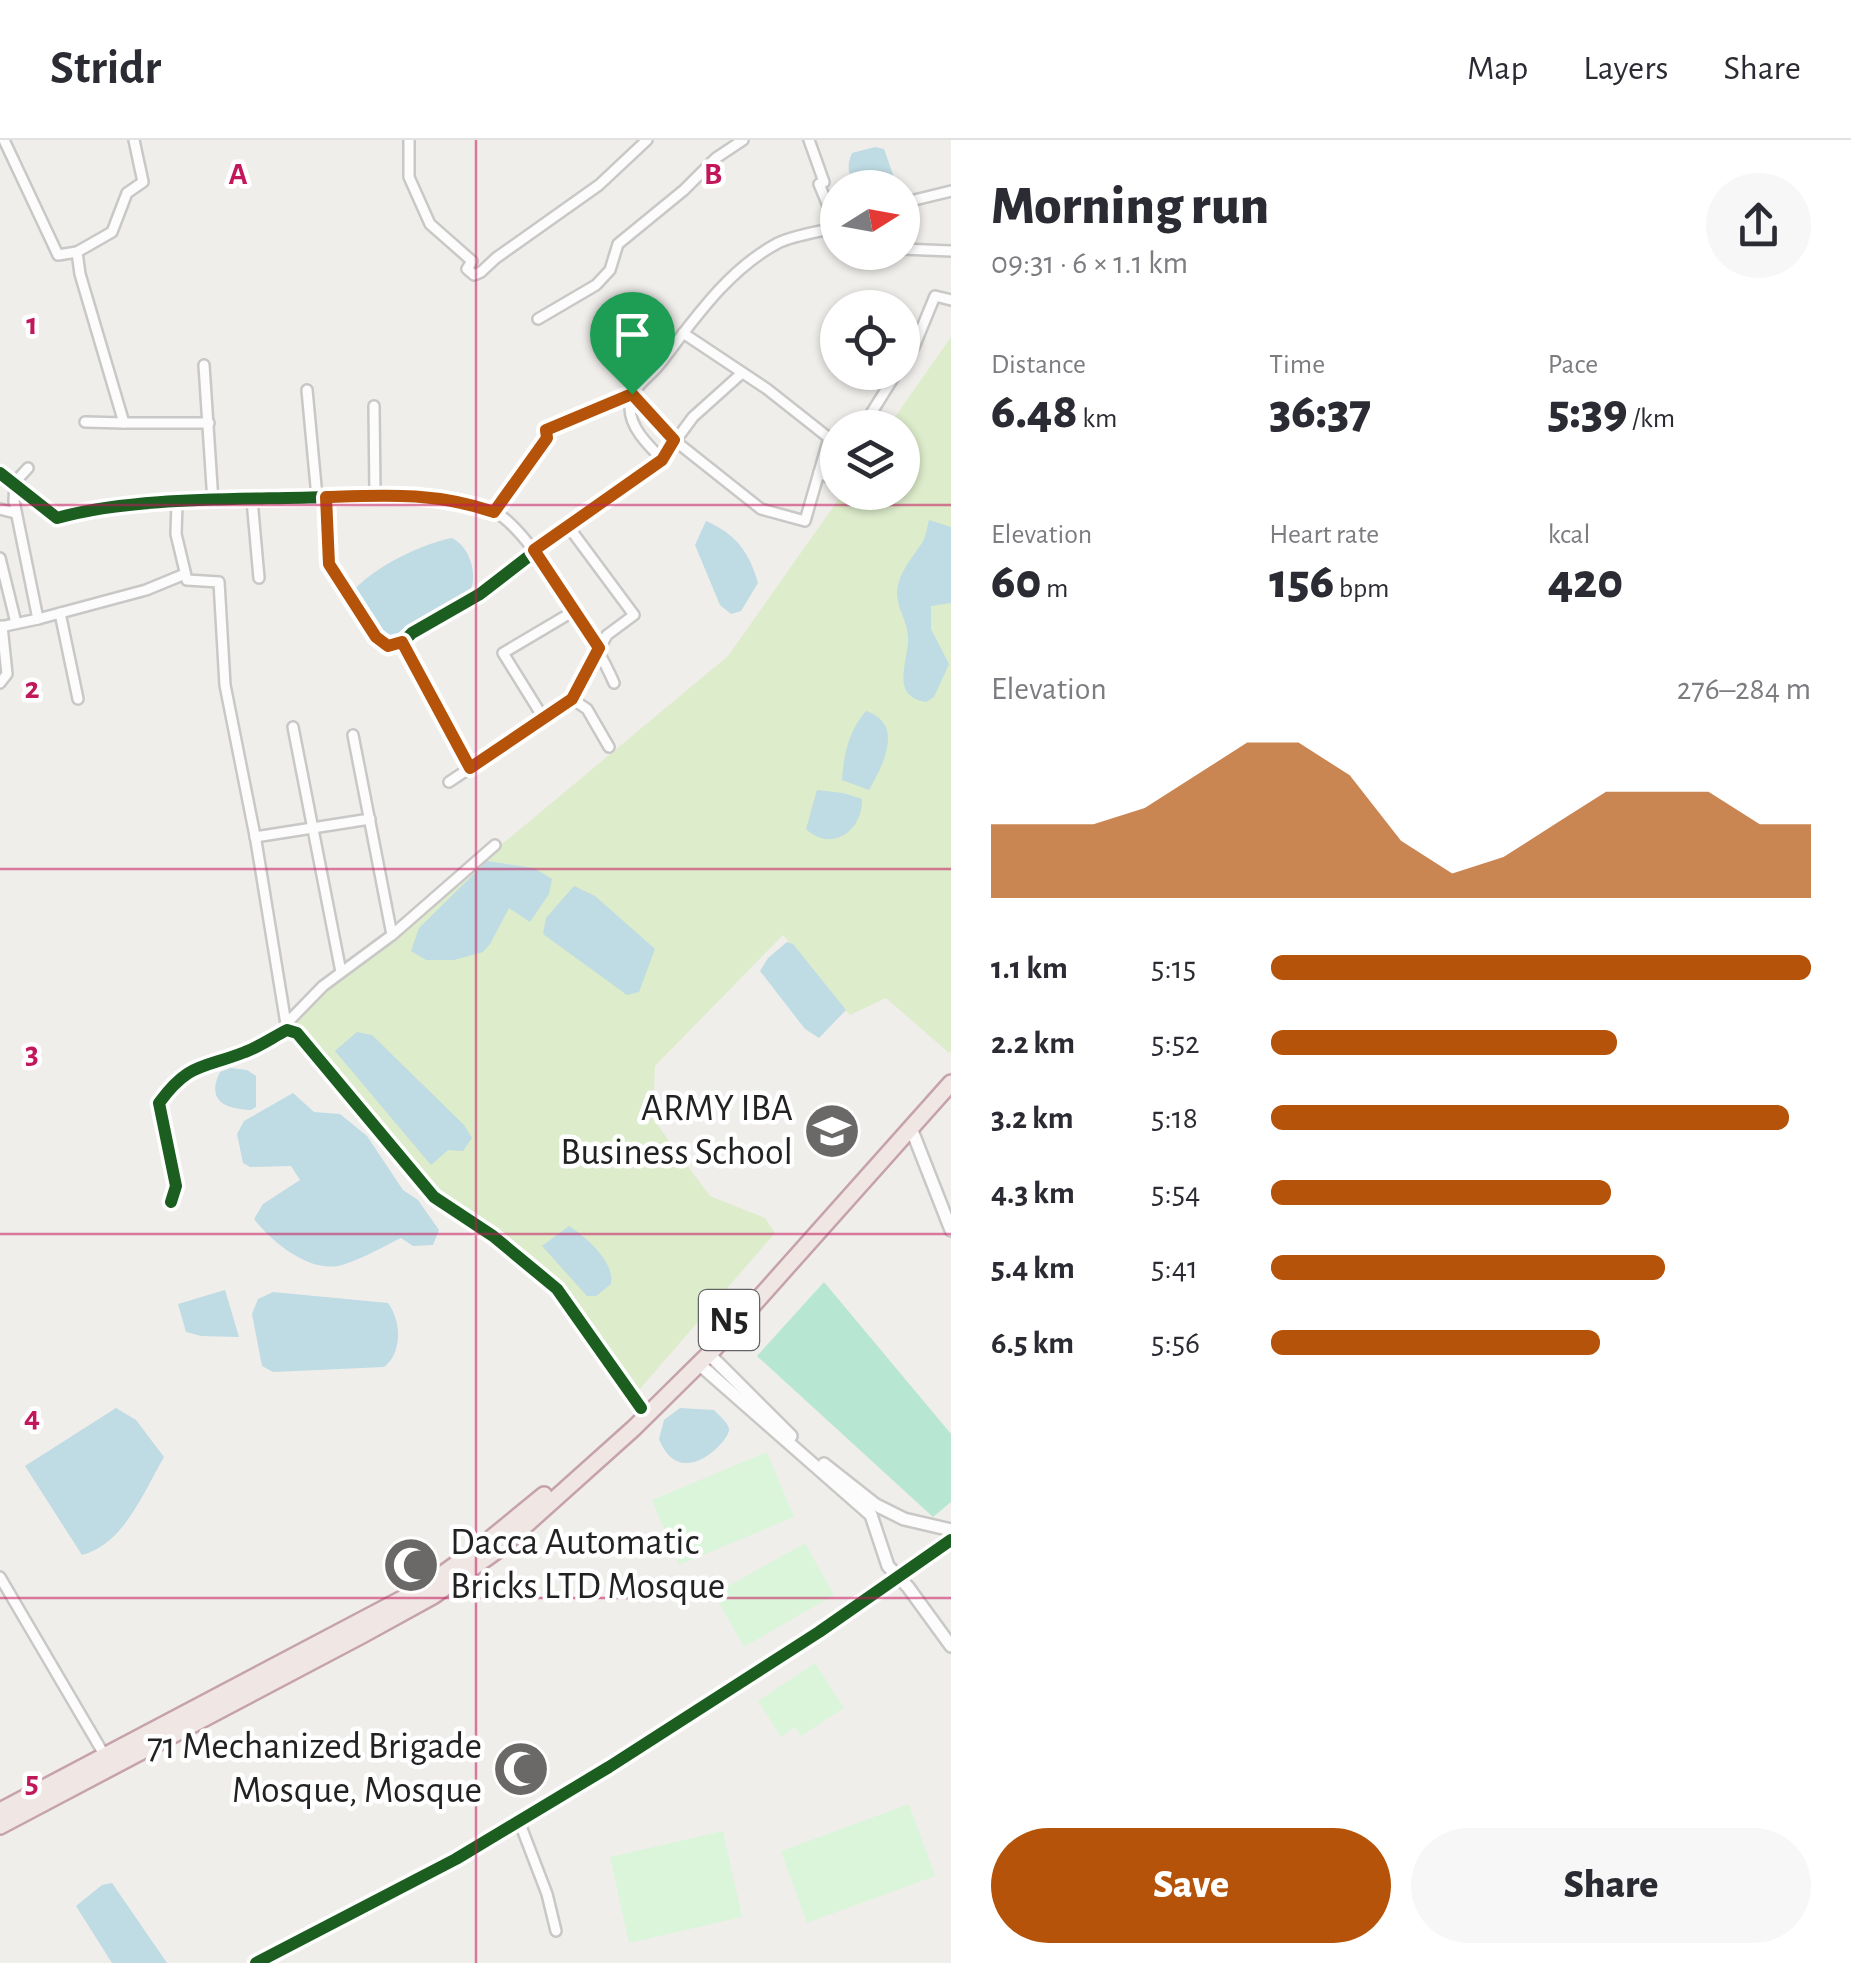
<!DOCTYPE html>
<meta charset="utf-8">
<style>
body{margin:0;font-family:"Alegreya Sans",sans-serif;background:#f7f7f7;color:#2b2b33;height:100vh;display:flex;flex-direction:column;font-size:38px;white-space:nowrap}
*{box-sizing:border-box;margin:0}
p{font-size:32px;color:#7c7c81}
.icon{flex:none;width:55px;height:55px;fill:none;stroke:currentColor;stroke-width:2;stroke-linecap:round;stroke-linejoin:round}
.map{position:relative;flex:1;overflow:hidden}
.details{display:flex;flex-direction:column;background:#fff;width:900px}
.details>*{flex:none}
.needle{width:65px;rotate:79deg}
.buttons{position:absolute;left:820px;top:30px;display:grid;gap:20px}
.buttons a{display:grid;place-items:center;width:100px;height:100px;border-radius:50%;background:#fff;box-shadow:0 2px 8px #0004;font-size:50px}
.pin{position:absolute;display:grid;place-items:center;width:85px;height:85px;color:#fff;margin:-102px -42px;border-radius:50% 50% 50% 0;rotate:-45deg;box-shadow:0 0 10px #0007}
.pin .icon{rotate:45deg}
.round{display:grid;place-items:center;flex:none;width:105px;height:105px;border-radius:52px;background:#f7f7f7}
.overview{display:flex;align-items:center;justify-content:space-between;height:170px;padding:0 40px}
h1{font-size:55px;font-weight:800;line-height:75px}
.metrics{display:grid;grid-template-columns:repeat(3,1fr);gap:15px;height:170px;padding:10px 40px}
.metrics div{display:grid;align-content:center}
.metrics b{font-size:50px;font-weight:800}
.metrics small{font-size:28px;font-weight:400}
.metrics p{font-size:28px}
.chart{height:280px;padding:20px 40px}
.chart p{display:flex;justify-content:space-between}
.chart svg{width:100%;height:180px;margin-top:10px;fill:#b45309;opacity:.7}
.cta{display:flex;gap:20px;margin-top:auto;padding:20px 40px}
.cta a{flex:1;height:115px;border-radius:60px;background:#b45309;color:#fff;font-size:40px;font-weight:800;line-height:115px;text-align:center}
.cta a+a{background:#f7f7f7;color:#2b2b33}
ul{padding:0 40px;list-style:none;font-size:32px}
li{display:grid;grid-template-columns:160px 120px 1fr;align-items:center;height:75px}
li i{height:25px;border-radius:12px;background:#b45309}
header{display:flex;align-items:center;gap:60px;box-sizing:border-box;height:140px;padding:0 50px;background:#fff;border-bottom:2px solid #e1e1e2}
header strong{font-size:48px}
nav{display:flex;gap:55px;margin-inline-start:auto;font-size:35px}
main{display:flex;flex:1;min-height:0}
.map>svg:first-child{display:block}
.grass{fill:#ddeccb}
.park{fill:#daf5da}
.pitch{fill:#b7e6d2}
.water{fill:#bfdbe3}
.lines{fill:none;stroke-linecap:round;stroke-linejoin:round}
.minor-casing{stroke:#c9c8c7;stroke-width:14}
.tertiary-casing{stroke:#c9c8c7;stroke-width:16}
.trunk-casing{stroke:#c5a2ac;stroke-width:20}
.minor{stroke:#fdfcfc;stroke-width:9}
.tertiary{stroke:#fdfcfc;stroke-width:11}
.trunk{stroke:#f0e6e4;stroke-width:15}
.cycleway-casing{stroke:#fff;stroke-width:19}
.cycleway{stroke:#1b5e20;stroke-width:12}
.route-casing{stroke:#fff;stroke-width:20}
.route{stroke:#b45309;stroke-width:12}
.grid{fill:none;stroke:#c2185b;stroke-width:2.5;stroke-opacity:0.55}
.labels{text-anchor:middle;dominant-baseline:central;stroke-width:9;stroke-linejoin:round;paint-order:stroke}
.shield{fill:#fff;stroke:#646464;stroke-width:2.5}
.shield-label{font-size:35px;font-weight:bold;fill:#222}
.poi-label{font-size:38px;fill:#222;stroke:#fff;text-anchor:end}
.grid-label{font-size:32px;text-anchor:middle;font-weight:bold;fill:#c2185b;stroke:#fff;stroke-width:9;stroke-linejoin:round;paint-order:stroke}
</style>
<header>
<strong>Stridr</strong>
<nav><a>Map</a><a>Layers</a><a>Share</a></nav>
</header>
<main>
<div class="map">
<svg width="951" height="1823" viewBox="0 0 951 1823">
<rect width="100%" height="100%" fill="#f0eeeb"/>
<path class="grass" d="M951 197V911L949 913 886 858 850 875 783 795 655 926 653 979 710 1056 765 1078 775 1093 632 1258 557 1149 419 1041 286 884 728 516 843 353 902 352V288L888 287Z"/>
<g class="park">
<path d="M767 1312 794 1377 679 1425 652 1360Z"/>
<path d="M805 1403 834 1455 744 1507 714 1454Z"/>
<path d="M815 1523 844 1568 801 1596 795 1587 781 1597 758 1561Z"/>
<path d="M909 1664 935 1736 807 1783 781 1711Z"/>
<path d="M723 1691 742 1777 629 1803 610 1717Z"/>
</g>
<path class="pitch" d="M824 1142 951 1294V1362L933 1377 757 1216Z"/>
<g class="water">
<path d="M875 7 884 9 896 43C870 55 838 44 852 13Z"/>
<path d="M929 380 951 387V463L931 466V489L949 524 934 557 926 562C889 556 909 521 908 497 908 482 896 467 897 451 899 432 912 418 922 403 926 397 927 387 929 380Z"/>
<path d="M706 381C736 394 749 412 758 443L741 471 731 474 720 465 695 405Z"/>
<path d="M452 398C470 407 478 434 470 452L400 495 381 494 354 450C376 426 421 404 452 398Z"/>
<path d="M866 571C905 584 883 625 869 650L842 640C844 614 848 592 866 571Z"/>
<path d="M817 650 843 653 862 659C863 691 831 713 806 689Z"/>
<path d="M487 721 534 728 552 739 549 754 530 782 509 768 490 804 483 812 454 820H426L411 811 419 788Z"/>
<path d="M574 746 595 756 655 809 639 852 627 855 543 794 546 778Z"/>
<path d="M787 802 793 804 846 870 819 898 805 889 760 831 768 818Z"/>
<path d="M357 892 372 895 464 985 472 998 463 1011 448 1010 431 1025 335 911Z"/>
<path d="M231 928 247 930 256 936V967L251 970C224 969 206 960 220 932Z"/>
<path d="M293 953 314 972 340 974 367 996 403 1050 418 1060 439 1090 433 1105 413 1106 401 1098C382 1107 362 1119 342 1125 310 1134 272 1102 254 1079L263 1064 300 1040 291 1026 250 1027 243 1023 237 994 244 981Z"/>
<path d="M569 1086C586 1097 615 1122 611 1144L596 1156H587L542 1106Z"/>
<path d="M225 1150 239 1197 201 1196 186 1192 178 1164Z"/>
<path d="M273 1152 388 1163C402 1182 402 1213 384 1227L273 1232 262 1226 252 1174 258 1159Z"/>
<path d="M116 1268 136 1280 164 1317C143 1353 124 1404 82 1415L25 1326Z"/>
<path d="M680 1268 714 1270C718 1275 728 1282 729 1289 731 1299 681 1354 659 1299L664 1280Z"/>
<path d="M112 1743 167 1823H112L76 1766 102 1745Z"/>
</g>
<g class="lines">
<g class="minor-casing">
<g id="minor">
<path d="M4 0 58 115 77 112"/>
<path d="M134 0 143 42 127 53 112 92 77 112 80 134 124 283H209"/>
<path d="M409 0V37L430 84 472 121 467 129 474 135 481 132 496 118 599 45 647 0"/>
<path d="M809 0 824 42 819 44 837 87"/>
<path d="M902 63 951 51"/>
<path d="M902 109 951 111"/>
<path d="M538 179 596 145 610 130 618 104 684 50 716 18 743 0"/>
<path d="M902 224 914 207 935 156 951 160"/>
<path d="M204 225 213 362"/>
<path d="M307 250 317 357"/>
<path d="M374 266 375 355"/>
<path d="M85 282 124 283"/>
<path d="M862 288 897 232"/>
<path d="M662 319C649 306 630 288 630 268 631 246 647 240 659 225 693 181 727 130 778 103 795 95 819 92 838 87"/>
<path d="M819 332 833 340 838 332"/>
<path d="M0 333 57 378C134 356 244 360 326 357L329 424 376 497 388 507 402 503 412 493 480 454 568 386"/>
<path d="M326 357C381 355 445 346 495 372 530 390 598 505 614 543"/>
<path d="M252 360 259 438"/>
<path d="M177 363 176 394 187 440 219 442 225 545 256 701 287 890"/>
<path d="M0 369 15 373"/>
<path d="M494 371 547 298 546 290 632 254 674 300 761 369 805 381 829 298 767 249 683 193"/>
<path d="M0 418 16 483"/>
<path d="M60 473 78 559"/>
<path d="M38 479 146 450 185 434"/>
<path d="M0 487 38 479 14 361 15 342 28 328"/>
<path d="M402 503 470 628 572 559 587 569 609 607"/>
<path d="M0 543 7 534 2 486"/>
<path d="M572 559 607 495 634 475 568 386 662 319 693 277 742 233"/>
<path d="M544 579 503 513 574 471"/>
<path d="M293 587 341 832"/>
<path d="M449 642 470 628"/>
<path d="M255 697 370 679"/>
<path d="M392 795 495 705"/>
<path d="M286 884 323 846 392 795 353 595"/>
<path d="M171 1062 176 1046 159 963C189 922 202 929 245 912 259 907 273 897 287 890L297 893 434 1057 493 1096 557 1149 641 1268"/>
<path d="M0 1437 105 1616"/>
<path d="M250 1612 270 1604"/>
<path d="M519 1681 547 1754 556 1791"/>
</g>
</g>
<g class="tertiary-casing">
<g id="tertiary">
<path d="M911 988 951 1090"/>
<path d="M709 1214 791 1296"/>
<path d="M699 1224 871 1375 888 1426 908 1447 951 1506"/>
<path d="M824 1324 876 1365 904 1379 951 1390"/>
<path d="M256 1823 456 1719 609 1627 819 1492 951 1400"/>
</g>
</g>
<g class="trunk-casing">
<g id="trunk">
<path d="M0 1671 423 1448 483 1405 544 1355"/>
<path d="M0 1686 362 1495 433 1456 499 1409 634 1288 712 1211 951 943"/>
</g>
</g>
<use href="#minor" class="minor"/>
<use href="#tertiary" class="tertiary"/>
<use href="#trunk" class="trunk"/>
<g class="cycleway-casing">
<g id="cycleway">
<path d="M0 333 57 378C134 356 244 360 326 357L329 424 376 497 388 507 402 503 412 493 480 454 568 386"/>
<path d="M171 1062 176 1046 159 963C189 922 202 929 245 912 259 907 273 897 287 890L297 893 434 1057 493 1096 557 1149 641 1268"/>
<path d="M256 1823 456 1719 609 1627 819 1492 951 1400"/>
</g>
</g>
<use href="#cycleway" class="cycleway"/>
</g>
<g class="lines">
<g class="route-casing">
<path id="route" d="M632 254 674 300 662 320 534 410 599 508 572 559 470 628 402 502 388 506 376 497 329 424 326 357C387 355 435 352 494 372L547 298 546 290Z"/>
</g>
<use href="#route" class="route"/>
</g>
<path class="grid" d="M476 0V1823M0 365H951M0 729H951M0 1094H951M0 1458H951"/>
<defs>
<g id="school-disc" transform="scale(2.875)"><circle r="9.5" fill="#6a6968" stroke="#fff"/><path d="M0-5L7-2L0 1L-7-2ZM-4 1L0 2.5L4 1V4Q0 6-4 4Z" fill="#fff"/></g>
<g id="mosque-disc" transform="scale(2.875)"><circle r="9.5" fill="#6a6968" stroke="#fff"/><path d="M3.5-4.9A6 6 0 1 0 3.5 4.9A5 5 0 1 1 3.5-4.9Z" fill="#fff"/></g>
</defs>
<g fill-rule="evenodd">
<use href="#school-disc" x="832" y="991"/>
<use href="#mosque-disc" x="411" y="1425"/>
<use href="#mosque-disc" x="521" y="1629"/>
</g>
<g class="labels">
<rect class="shield" x="699" y="1150" width="60" height="60" rx="8"/>
<g class="shield-label">
<text x="729" y="1180">N5</text>
</g>
<g class="poi-label">
<text x="793" y="969">ARMY IBA<tspan x="793" dy="44">Business School</tspan></text>
<text x="450" y="1403" text-anchor="start">Dacca Automatic<tspan x="450" dy="44">Bricks LTD Mosque</tspan></text>
<text x="482" y="1607">71 Mechanized Brigade<tspan x="482" dy="44">Mosque, Mosque</tspan></text>
</g>
</g>
<g class="grid-label">
<text x="238" y="44">A</text>
<text x="713" y="44">B</text>
<text x="32" y="194">1</text>
<text x="32" y="558">2</text>
<text x="32" y="923">3</text>
<text x="32" y="1287">4</text>
<text x="32" y="1652">5</text>
</g>
</svg>
<div class="buttons">
<a><svg class="needle" viewBox="-14 -14 28 28"><path d="M0-13l5 13h-10z" fill="#e53935"/><path d="M0 13l5-13h-10z" fill="#7c7c81"/></svg></a>
<a><svg class="icon" aria-label="locate" viewBox="0 0 24 24"><circle cx="12" cy="12" r="6"/><path d="M12 2v4M12 18v4M2 12h4M18 12h4"/></svg></a>
<a><svg class="icon" aria-label="layers" viewBox="0 0 24 24"><path d="M12 4l9 5-9 5-9-5zM3 14l9 5 9-5"/></svg></a>
</div>
<div class="pin" style="left:632px;top:254px;background:#1e9e55"><svg class="icon" aria-label="arrive" viewBox="0 0 24 24"><path d="M6 21V4h12l-3 4 3 4H6"/></svg></div>
</div>
<section class="details">
<div class="overview"><div><h1>Morning run</h1><p>09:31 · 6 × 1.1 km</p></div><a class="round"><svg class="icon" aria-label="share" viewBox="0 0 24 24"><path d="M12 15V3M7 8l5-5 5 5M5 13v7h14v-7"/></svg></a></div>
<div class="metrics">
<div><p>Distance</p><b>6.48<small> km</small></b></div>
<div><p>Time</p><b>36:37</b></div>
<div><p>Pace</p><b>5:39<small> /km</small></b></div>
</div>
<div class="metrics">
<div><p>Elevation</p><b>60<small> m</small></b></div>
<div><p>Heart rate</p><b>156<small> bpm</small></b></div>
<div><p>kcal</p><b>420</b></div>
</div>
<div class="chart"><p><span>Elevation</span>276–284 m</p>
<svg viewBox="0 0 160 44" preserveAspectRatio="none"><path d="M0 44V26L10 26L20 26L30 22L40 14L50 6L60 6L70 14L80 30L90 38L100 34L110 26L120 18L130 18L140 18L150 26L160 26V44z"/></svg>
</div>
<ul>
<li><b>1.1 km</b>5:15<i style="width:100%"></i></li>
<li><b>2.2 km</b>5:52<i style="width:64%"></i></li>
<li><b>3.2 km</b>5:18<i style="width:96%"></i></li>
<li><b>4.3 km</b>5:54<i style="width:63%"></i></li>
<li><b>5.4 km</b>5:41<i style="width:73%"></i></li>
<li><b>6.5 km</b>5:56<i style="width:61%"></i></li>
</ul>
<div class="cta"><a>Save</a><a>Share</a></div>
</section>
</main>
